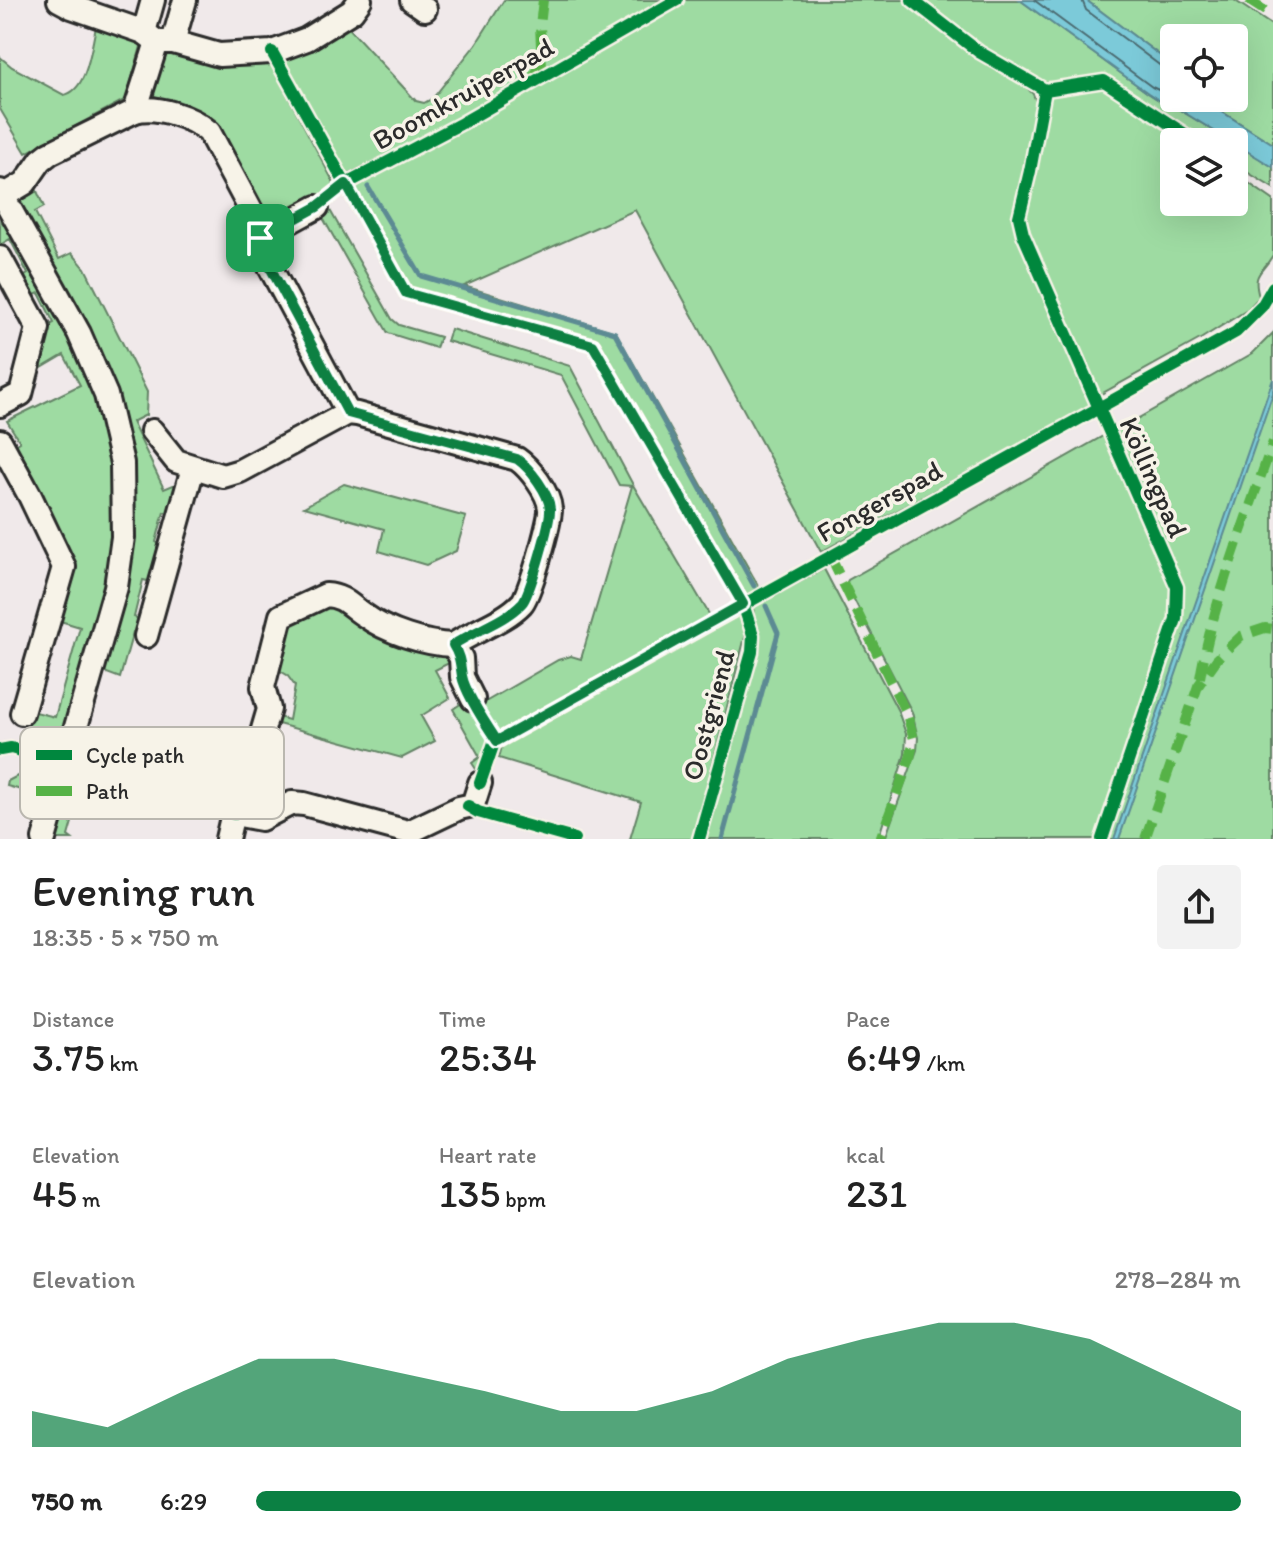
<!DOCTYPE html>
<meta charset="utf-8">
<style>
body{margin:0;font-family:Itim,sans-serif;background:#f2f2f2;color:#222;height:100vh;display:flex;flex-direction:column;font-size:30px;white-space:nowrap}
*{box-sizing:border-box;margin:0}
p{font-size:26px;color:#767676}
.icon{flex:none;width:44px;height:44px;fill:none;stroke:currentColor;stroke-width:2;stroke-linecap:round;stroke-linejoin:round}
.map{position:relative;height:839px;overflow:hidden}
.side{display:flex;flex-direction:column;background:#fff;flex:1}
.side>*{flex:none}
.controls{position:absolute;left:1160px;top:24px;display:grid;gap:16px}
.controls a{display:grid;place-items:center;width:88px;height:88px;border-radius:8px;background:#fff;box-shadow:0 8px 32px #0002;font-size:40px}
.pin{position:absolute;display:grid;place-items:center;width:68px;height:68px;color:#fff;margin:-34px;border-radius:16px;box-shadow:0 4px 12px #0006}
.round{display:grid;place-items:center;flex:none;width:84px;height:84px;border-radius:8px;background:#f2f2f2}
.headline{display:flex;align-items:center;justify-content:space-between;height:136px;padding:0 32px}
h1{font-size:44px;font-weight:600;line-height:60px}
.metrics{display:grid;grid-template-columns:repeat(3,1fr);gap:12px;height:136px;padding:8px 32px}
.metrics div{display:grid;align-content:center}
.metrics b{font-size:40px;font-weight:600}
.metrics small{font-size:22px;font-weight:400}
.metrics p{font-size:22px}
.chart{height:224px;padding:16px 32px}
.chart p{display:flex;justify-content:space-between}
.chart svg{width:100%;height:144px;margin-top:8px;fill:#0b8043;opacity:.7}
ul{padding:0 32px;list-style:none;font-size:26px}
li{display:grid;grid-template-columns:128px 96px 1fr;align-items:center;height:60px}
li i{height:20px;border-radius:10px;background:#0b8043}
.map>svg:first-child{display:block}
.green{fill:#9edba2;stroke:#648366;stroke-width:2}
.water{fill:#7ccad9;stroke:#5c8a93;stroke-width:2}
.lines{fill:none;stroke-linecap:round;stroke-linejoin:round}
.shore{stroke:#4b6b71;stroke-width:2}
.stream{stroke:#5c8a93;stroke-width:5}
.minor-casing{stroke:#2b2b2b;stroke-width:28}
.minor{stroke:#f7f3e8;stroke-width:22}
.quiet{stroke:#56b246;stroke-width:10;stroke-dasharray:20 10;stroke-linecap:butt}
.cycleway-casing{stroke:#f7f3e8;stroke-width:17}
.cycleway{stroke:#00873e;stroke-width:12}
.route-casing{stroke:#fff;stroke-width:16}
.route{stroke:#0b8043;stroke-width:10}
.labels{text-anchor:middle;dominant-baseline:central;stroke-width:7;stroke-linejoin:round;paint-order:stroke}
.street-label{font-size:28px;fill:#2b2b2b;stroke:#f7f3e8}
.key{fill:#f7f3e8;stroke:#bab7af;stroke-width:2}
.key-label{font-size:22px;fill:#2b2b2b}
</style>
<div class="map">
<svg width="1273" height="839" viewBox="0 0 1273 839">
<rect width="100%" height="100%" fill="#f0e9ea"/>
<filter id="ink" filterUnits="userSpaceOnUse"><feTurbulence type="fractalNoise" baseFrequency=".0125" numOctaves="2"/><feDisplacementMap in="SourceGraphic" scale="16" xChannelSelector="R" yChannelSelector="G"/><feConvolveMatrix kernelMatrix="1 2 1 2 8 2 1 2 1" color-interpolation-filters="sRGB"/></filter>
<g filter="url(#ink)">
<g class="green">
<path d="M504 0H671L461 117 343 177 284 60 323 43 348 27 416 101 424 103 433 98 476 44Z"/>
<path d="M684 0H905L977 56 1025 86 1033 94 1038 106 1016 218 1017 228 1093 404 821 552 635 210 464 286 616 332 759 587 753 594 743 597 599 342 408 287 350 186Z"/>
<path d="M914 0H1020L1148 93 1165 104H1170L1233 142H1199L1105 78 1068 83 1040 82 967 38Z"/>
<path d="M1086 0H1234L1273 26V144L1200 98H1234V38H1174V66Z"/>
<path d="M96 27 142 43 126 99 26 153 0 109V57L12 67 64 95C88 90 91 47 96 27Z"/>
<path d="M172 54C205 62 237 69 271 64L334 183 329 190 269 227 203 116 189 106 147 94 157 66 165 55Z"/>
<path d="M1104 84 1188 142H1174V202H1234V173L1273 200V255C1261 275 1252 272 1259 297L1247 310 1202 338 1099 395 1025 232 1023 222 1035 157 1051 93Z"/>
<path d="M1234 142 1273 167V188L1234 164Z"/>
<path d="M37 191 44 207 35 212 59 259 72 253 85 268 147 392 146 415 132 422 164 489 178 483 176 515 164 512 156 542 165 547 157 583 143 580 134 617 146 621 144 631 133 632 120 678 104 672 126 585 133 523 131 468 17 202Z"/>
<path d="M327 205 392 319 399 325 440 337 436 348 388 333 319 211Z"/>
<path d="M0 212C31 267 68 323 91 383 141 514 95 630 59 756L43 752 25 718 32 711 55 717 80 627 57 620 70 568 11 448 20 442 7 421 80 385 64 355 35 372 45 327 54 323 39 293 28 298 18 280 28 274 10 239 0 245Z"/>
<path d="M451 329 570 366 633 485 712 619 504 734 495 731 480 705 558 660 571 656 581 659 632 486 619 485 561 375 447 341Z"/>
<path d="M1273 333V839H1107L1179 632 1184 590 1116 431 1253 353Z"/>
<path d="M1105 435 1175 593 1172 621 1099 839H885L917 750 918 738 912 712 846 584 848 580Z"/>
<path d="M344 484 466 517 456 551 426 565 379 551 384 529 304 507Z"/>
<path d="M824 569 898 711 906 734 905 754 878 839H705L758 643 753 607Z"/>
<path d="M319 602 337 604 452 651 453 661 435 670 450 698 421 716 435 741 402 758 278 724V717L289 720 295 686 287 675 277 669 284 619Z"/>
<path d="M739 615 746 626V633L693 839H630L641 802 499 758 502 746Z"/>
<path d="M468 699 489 739 478 772 472 763 480 757 453 709Z"/>
<path d="M38 765 47 767 39 795 7 786 8 781Z"/>
<path d="M71 774 85 777 68 836 72 839H53Z"/>
</g>
<g class="water">
<path d="M1020 0H1086L1174 66V98H1200L1273 144V167L1170 104H1165L1148 93Z"/>
<path d="M1273 379V393L1119 839H1114Z"/>
</g>
<g class="lines">
<g class="shore">
<path d="M1034 0 1152 87 1174 97"/>
<path d="M1082 0 1086 10 1166 70 1174 72"/>
</g>
<g class="stream">
<path d="M368 187 421 276 615 333 754 586"/>
<path d="M722 839 778 633 766 606"/>
</g>
<g class="minor-casing">
<g id="minor">
<path d="M59 0 72 7 144 32 157 42H173L219 55 272 52 307 39 352 11 360 0"/>
<path d="M412 0 425 9"/>
<path d="M144 32 153 0"/>
<path d="M173 42 185 0"/>
<path d="M135 111 157 42"/>
<path d="M0 191 79 333 106 395 122 463 123 537 116 587 44 839"/>
<path d="M0 198 25 183 41 160 50 153 135 111C157 105 192 117 209 132L255 218 264 256 348 413"/>
<path d="M260 238 317 207"/>
<path d="M0 258 38 328 21 394 0 405"/>
<path d="M152 431 176 461 223 476 240 471 348 413 357 414 517 459C530 468 549 493 550 509 551 520 529 597 522 603 504 622 475 630 453 645 425 644 387 632 364 615 350 606 344 596 326 595L281 616 263 687 269 709 250 774 238 791 227 839"/>
<path d="M0 441 30 496 64 567 22 713"/>
<path d="M146 636 193 468"/>
<path d="M453 645 461 658 462 677 473 699"/>
<path d="M234 814 261 819 292 803 304 804 412 833 413 830 459 808 473 805 480 783"/>
</g>
</g>
<use href="#minor" class="minor"/>
<g class="quiet">
<path d="M1248 0 1273 16"/>
<path d="M533 76 542 66 540 26 543 0"/>
<path d="M830 556 907 715 914 739 910 758 880 839"/>
<path d="M1200 678C1214 598 1246 519 1273 442"/>
<path d="M1145 839 1198 686 1217 659 1241 636 1265 628 1273 629"/>
</g>
<g class="cycleway-casing">
<g id="cycleway">
<path d="M912 0 979 52 1045 90 1104 81 1197 142"/>
<path d="M272 52 406 293 593 345 743 604 753 635 752 652 699 839"/>
<path d="M1045 90 1030 171 1019 217 1023 234 1177 587 1176 619 1102 839"/>
<path d="M317 207 346 184 462 123 677 0"/>
<path d="M0 750 11 748 234 814"/>
<path d="M480 783 494 743 1236 332 1262 306 1273 287"/>
<path d="M468 806 478 812 574 839"/>
</g>
</g>
<use href="#cycleway" class="cycleway"/>
</g>
</g>
<g class="lines" filter="url(#ink)">
<g class="route-casing">
<path id="route" d="M346 184 406 293 593 345 743 604 497 741C487 726 465 692 462 676 460 663 460 656 453 645 475 630 504 622 522 603 529 597 551 521 550 509 549 493 530 468 517 459L348 413 264 256 260 238 317 207Z"/>
</g>
<use href="#route" class="route"/>
</g>
<g class="labels">
<g class="street-label">
<text transform="translate(463 93) rotate(-29)">Boomkruiperpad</text>
<text transform="translate(1154 477) rotate(66)">Köllingpad</text>
<text transform="translate(879 501) rotate(-29)">Fongerspad</text>
<text transform="translate(708 715) rotate(-75)">Oostgriend</text>
</g>
</g>
<rect x="20" y="727" width="264" height="92" rx="12" class="key"/>
<rect x="36" y="750" width="36" height="10" fill="#00873e"/>
<rect x="36" y="786" width="36" height="10" fill="#56b246"/>
<g class="key-label">
<text x="86" y="763">Cycle path</text>
<text x="86" y="799">Path</text>
</g>
</svg>
<div class="controls">
<a><svg class="icon" aria-label="locate" viewBox="0 0 24 24"><circle cx="12" cy="12" r="6"/><path d="M12 2v4M12 18v4M2 12h4M18 12h4"/></svg></a>
<a><svg class="icon" aria-label="layers" viewBox="0 0 24 24"><path d="M12 4l9 5-9 5-9-5zM3 14l9 5 9-5"/></svg></a>
</div>
<div class="pin" style="left:260px;top:238px;background:#1e9e55"><svg class="icon" aria-label="arrive" viewBox="0 0 24 24"><path d="M6 21V4h12l-3 4 3 4H6"/></svg></div>
</div>
<section class="side">
<div class="headline"><div><h1>Evening run</h1><p>18:35 · 5 × 750 m</p></div><a class="round"><svg class="icon" aria-label="share" viewBox="0 0 24 24"><path d="M12 15V3M7 8l5-5 5 5M5 13v7h14v-7"/></svg></a></div>
<div class="metrics">
<div><p>Distance</p><b>3.75<small> km</small></b></div>
<div><p>Time</p><b>25:34</b></div>
<div><p>Pace</p><b>6:49<small> /km</small></b></div>
</div>
<div class="metrics">
<div><p>Elevation</p><b>45<small> m</small></b></div>
<div><p>Heart rate</p><b>135<small> bpm</small></b></div>
<div><p>kcal</p><b>231</b></div>
</div>
<div class="chart"><p><span>Elevation</span>278–284 m</p>
<svg viewBox="0 0 160 44" preserveAspectRatio="none"><path d="M0 44V33L10 38L20 27L30 17L40 17L50 22L60 27L70 33L80 33L90 27L100 17L110 11L120 6L130 6L140 11L150 22L160 33V44z"/></svg>
</div>
<ul>
<li><b>750 m</b>6:29<i style="width:100%"></i></li>
</ul>
</section>
